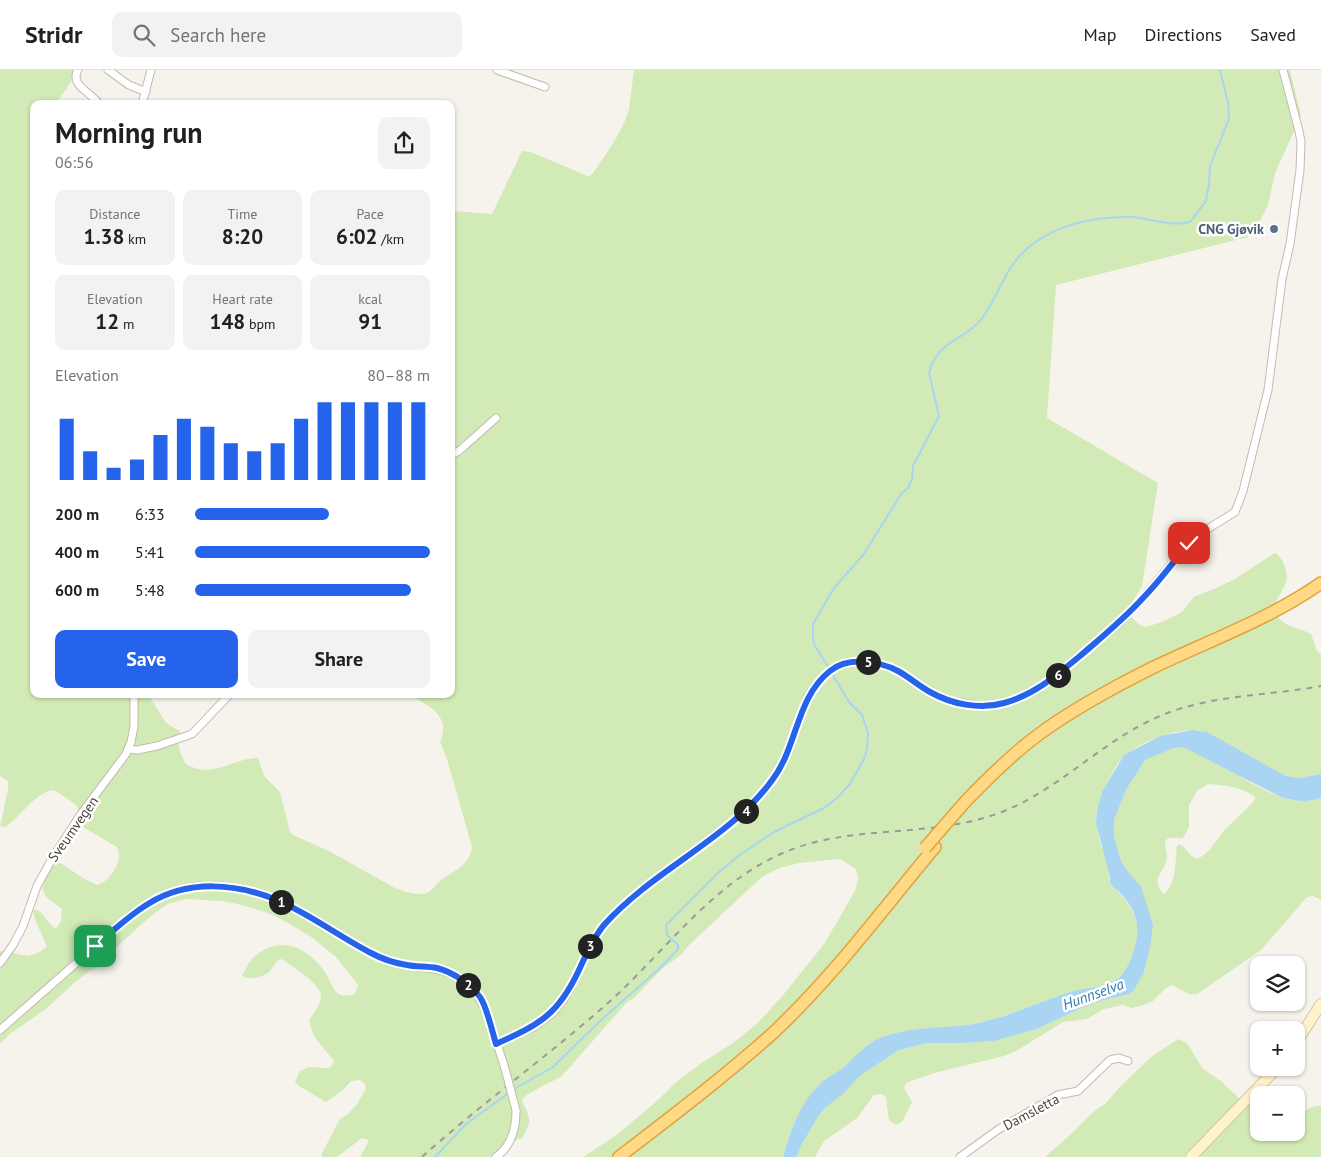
<!DOCTYPE html>
<meta charset="utf-8">
<style>
body{margin:0;font-family:"PT Sans",sans-serif;background:#f2f2f2;color:#202124;height:100vh;display:flex;flex-direction:column;font-size:19px;white-space:nowrap}
*{box-sizing:border-box;margin:0}
p{font-size:16px;color:#757577}
.icon{flex:none;width:28px;height:28px;fill:none;stroke:currentColor;stroke-width:2;stroke-linecap:round;stroke-linejoin:round}
.map{position:relative;flex:1;overflow:hidden}
.drawer{position:absolute;left:30px;top:30px;width:425px;height:598px;display:flex;flex-direction:column;background:#fff;border-radius:10px;box-shadow:0 1px 4px #0004}
.drawer>*{flex:none}
.controls{position:absolute;left:1250px;top:886px;display:grid;gap:10px}
.controls a{display:grid;place-items:center;width:55px;height:55px;border-radius:10px;background:#fff;box-shadow:0 1px 4px #0004;font-size:25px}
.pin{position:absolute;display:grid;place-items:center;width:42px;height:42px;color:#fff;margin:-21px;border-radius:10px;box-shadow:0 2px 8px #0006}
.km{position:absolute;width:25px;height:25px;margin:-12px;border-radius:50%;background:#222;color:#fff;font-size:14px;line-height:25px;text-align:center}
.round{display:grid;place-items:center;flex:none;width:52px;height:52px;border-radius:10px;background:#f2f2f2}
.head{display:flex;align-items:center;justify-content:space-between;height:85px;padding:0 25px}
h1{font-size:28px;font-weight:700;line-height:38px}
.figures{display:grid;grid-template-columns:repeat(3,1fr);gap:8px;height:85px;padding:5px 25px}
.figures div{display:grid;align-content:center;border-radius:10px;background:#f2f2f2;text-align:center}
.figures b{font-size:21px;font-weight:700}
.figures small{font-size:14px;font-weight:400}
.figures p{font-size:14px}
.chart{height:140px;padding:10px 25px}
.chart p{display:flex;justify-content:space-between}
.chart svg{width:100%;height:90px;margin-top:5px;stroke:#2563eb;stroke-width:6}
.cta{display:flex;gap:10px;margin-top:auto;padding:10px 25px}
.cta a{flex:1;height:58px;border-radius:10px;background:#2563eb;color:#fff;font-size:20px;font-weight:700;line-height:58px;text-align:center}
.cta a+a{background:#f2f2f2;color:#202124}
ul{padding:0 25px;list-style:none;font-size:16px}
li{display:grid;grid-template-columns:80px 60px 1fr;align-items:center;height:38px}
li i{height:12px;border-radius:6px;background:#2563eb}
header{display:flex;align-items:center;gap:30px;box-sizing:border-box;height:70px;padding:0 25px;background:#fff;border-bottom:1px solid #e0e0e0}
header strong{font-size:24px}
nav{display:flex;gap:28px;margin-inline-start:auto;font-size:18px}
.search{width:350px;height:45px;background:#f2f2f2;display:flex;align-items:center;gap:12px;box-sizing:border-box;padding:0 18px;border-radius:10px;color:#757577;font-size:19px}
.map>svg:first-child{display:block}
.green{fill:#d2eab5;fill-rule:evenodd}
.water{fill:#a9d4f2}
.lines{fill:none;stroke-linecap:round;stroke-linejoin:round}
.stream{stroke:#a9d4f2;stroke-width:2}
.minor-casing{stroke:#c2bbae;stroke-width:9}
.secondary-casing{stroke:#d6c79b;stroke-width:12}
.trunk-casing{stroke:#e0a43c;stroke-width:14}
.minor{stroke:#fff;stroke-width:7}
.secondary{stroke:#fff3cd;stroke-width:10}
.trunk{stroke:#ffd985;stroke-width:11}
.rail{stroke:#9a9a9a;stroke-width:2;stroke-dasharray:6 6;stroke-linecap:butt}
.minor-bridge-casing{stroke:#c2bbae;stroke-width:9;stroke-linecap:butt}
.trunk-bridge-casing{stroke:#e0a43c;stroke-width:14;stroke-linecap:butt}
.minor-bridge{stroke:#fff;stroke-width:7}
.trunk-bridge{stroke:#ffd985;stroke-width:11}
.route-casing{stroke:#fff;stroke-width:10}
.route{stroke:#2563eb;stroke-width:6}
.service-dot{fill:#5c6f8a;stroke:#fff;stroke-width:2}
.labels{text-anchor:middle;dominant-baseline:central;stroke-width:5;stroke-linejoin:round;paint-order:stroke}
.service-label{font-size:14px;font-weight:bold;fill:#4e5e75;stroke:#fff;text-anchor:end}
.street-label{font-size:14px;fill:#4b4439;stroke:#fff}
.water-label{font-size:15px;font-style:italic;fill:#2e7ab2;stroke:#fff}
</style>
<header>
<strong>Stridr</strong>
<div class="search"><svg class="icon" aria-label="search" viewBox="0 0 24 24"><circle cx="10" cy="10" r="6"/><path d="M15 15l6 6"/></svg>Search here</div>
<nav><a>Map</a><a>Directions</a><a>Saved</a></nav>
</header>
<div class="map">
<svg width="1321" height="1087" viewBox="0 0 1321 1087">
<rect width="100%" height="100%" fill="#f6f3ec"/>
<g class="green">
<path d="M0 0H79L56 34H34V624H148L166 653 180 661C176 673 180 683 186 694 212 710 232 688 258 688L264 706 280 722 290 762 293 765 329 781 393 817C402 821 416 826 427 823 433 820 436 814 441 810 454 801 470 795 472 777L447 689 440 672C452 645 428 636 409 624H451V141L492 144 522 81 531 82 590 107C603 89 624 60 629 39 631 26 632 13 634 0H1290L1301 46 1275 103 1268 135 1252 166 1056 215 1047 348 1158 413 1142 516 1126 543 1140 555 1146 557 1162 552 1182 542 1194 527 1214 519 1235 509 1273 484 1276 483C1283 489 1289 503 1286 512 1282 526 1265 537 1282 551 1290 558 1302 559 1311 564L1317 581 1321 584V704L1299 708 1286 706 1207 662C1182 655 1146 669 1125 685 1116 691 1098 731 1097 742 1094 760 1102 777 1107 794 1109 802 1109 809 1111 816 1128 829 1141 849 1137 871 1134 883 1129 899 1118 908 1105 919 1084 918 1068 923 1032 935 997 951 959 956 935 958 899 958 877 970 863 977 854 989 842 998 835 1004 827 1008 820 1014 799 1034 791 1060 783 1087H583L618 1064 659 1029 675 1013 700 994 733 973 758 953 784 924 824 874 855 821 858 809 856 799 840 789 799 793 780 798 763 806 749 819 689 875 681 885 663 898 634 928 626 933 562 1006 526 1025 522 1031C531 1049 532 1051 522 1068L516 1070 499 1087H360L368 1073V1070L362 1068 337 1087H322V1083L340 1049 348 1044 357 1034 365 1020V1014L360 1010 351 1011 342 1021 326 1032 299 1016 295 1012 300 1001 309 997 328 998 331 997 334 991 314 966 309 951C313 944 321 934 321 926 322 915 290 894 281 889 275 891 274 896 270 901 263 908 250 910 242 906 245 900 248 893 252 889 276 865 303 874 322 898 328 905 331 915 336 922 341 927 349 926 355 924L358 915 336 887 310 866 277 847 265 842 238 834 221 831 186 829 168 834 152 845 112 881 99 897 90 900 71 916 47 938 10 964 0 974V881L29 886 40 882 47 876 35 850 33 841 36 839C45 844 47 854 56 859L61 851 62 839 46 827 42 818 53 792 56 790 83 808 97 815C111 811 124 790 117 777L78 754C78 751 81 745 80 742 78 734 60 724 54 720 36 721 20 748 5 757L0 756 8 720V711L0 706Z"/>
<path d="M1181 677C1224 686 1276 745 1321 728V830L1313 826 1307 827 1261 880 1197 924 1191 925 1172 915 1166 918 1153 931 1144 935 1132 938 1123 935 1104 939 1087 949 1063 952 1016 981 1004 986 934 1003 906 1013 904 1018 912 1032 902 1052 896 1055 889 1050 886 1027 881 1024 874 1025 857 1048 824 1071 815 1087H796L801 1076 819 1045 825 1038 843 1024 861 1005 899 980 927 973H965L994 971 1037 959 1092 933 1129 924 1144 902 1151 848 1147 840 1141 816 1127 802 1121 791 1114 766V750L1126 720 1145 690 1165 680ZM1208 714C1223 715 1241 717 1254 726L1255 729C1246 742 1232 751 1222 763 1214 773 1209 784 1197 789 1188 786 1187 778 1179 774L1177 776C1175 792 1177 813 1164 824 1149 808 1164 804 1167 789 1168 782 1162 775 1167 769 1171 766 1178 769 1183 768L1189 757V735L1197 721Z"/>
<path d="M1178 969 1187 973 1202 998 1222 1012 1240 1029 1251 1036 1259 1034V1062H1296V1038L1304 1041 1315 1036H1321V1087H1045L1070 1065 1093 1042 1106 1033 1119 1018 1151 987Z"/>
</g>
<path class="water" d="M1192 660 1207 662 1286 706 1299 708 1321 704V728C1307 733 1294 731 1281 727L1187 679 1181 677 1171 679 1145 690 1126 720 1114 750V766L1121 791 1128 802 1141 816 1153 855 1150 877 1144 902 1134 920 1129 924 1092 933 1037 959 994 971 965 973H927L899 980 861 1005 843 1024 825 1038 819 1045 801 1076 796 1087H783C791 1060 799 1034 820 1014 827 1007 837 1003 845 996 856 986 866 974 880 968 904 958 933 958 958 956 998 952 1033 934 1070 922 1085 918 1104 918 1117 909 1125 903 1132 889 1134 880 1141 858 1137 841 1121 824 1115 817 1109 818 1110 807L1096 754 1097 741 1102 722 1124 685 1160 666Z"/>
<g class="lines">
<g class="stream">
<path d="M829 598 815 576 813 570V554L834 518 864 484 901 424 908 418 912 409 913 396 939 346 929 303C938 268 966 271 983 247 994 232 1001 213 1011 197 1036 159 1087 146 1130 147 1150 148 1171 157 1190 152L1206 131 1209 114 1210 96 1229 49 1228 33 1220 0"/>
<path d="M514 1019 553 997 599 952 660 898 678 879V875L667 865 666 855 720 801 741 784 774 762 824 738 837 728 850 714 864 689 867 679 868 663 862 645 849 632 831 602"/>
<path d="M435 1087 466 1054 510 1022"/>
</g>
<g class="minor-casing">
<g id="minor">
<path d="M78 0C69 15 92 23 99 34"/>
<path d="M108 0 129 15 146 22"/>
<path d="M497 0 545 17"/>
<path d="M142 34 151 0"/>
<path d="M451 385 459 381 496 348"/>
<path d="M128 679 137 680 157 676 192 664 230 624"/>
<path d="M0 893 13 875 23 856 37 816 53 787 81 744 126 684 131 672 134 656V624"/>
<path d="M0 960 132 844C145 836 158 827 172 822 227 802 283 831 329 858 348 870 367 883 388 891 418 902 442 891 470 916 487 932 496 973 504 995"/>
<path d="M497 974 534 957 553 943 564 929 575 909 592 872 602 857 621 837 648 815 747 741 774 708 789 680 808 626 816 614 832 599 848 592H873L897 600 931 623 952 631 980 636 1002 634 1023 626 1052 609 1119 553 1144 527 1193 468 1235 442 1243 421 1268 320 1282 209 1290 174 1300 100 1301 72 1299 61 1283 0"/>
<path d="M496 1087C512 1076 516 1058 516 1040"/>
<path d="M960 1087 999 1059 1058 1025 1078 1021 1110 990 1119 988 1128 991"/>
</g>
</g>
<g class="secondary-casing">
<g id="secondary">
<path d="M1296 973 1321 934"/>
<path d="M1191 1087 1277 998"/>
</g>
</g>
<g class="trunk-casing">
<g id="trunk">
<path d="M965 732C988 708 1011 685 1038 665 1073 639 1112 618 1152 598 1208 571 1270 549 1321 513"/>
<path d="M619 1087C671 1047 724 1007 773 963 833 907 882 840 935 777"/>
</g>
</g>
<use href="#minor" class="minor"/>
<use href="#secondary" class="secondary"/>
<use href="#trunk" class="trunk"/>
<path class="rail" d="M422 1087C482 1033 548 986 608 933 665 882 711 814 783 783 852 753 929 769 999 743 1055 722 1095 678 1147 652 1202 624 1262 627 1321 616"/>
<g class="minor-bridge-casing">
<path id="minor-bridge" d="M504 995 516 1040"/>
</g>
<g class="trunk-bridge-casing">
<path id="trunk-bridge" d="M925 778 965 732"/>
</g>
<use href="#minor-bridge" class="minor-bridge"/>
<use href="#trunk-bridge" class="trunk-bridge"/>
</g>
<g class="lines">
<g class="route-casing">
<path id="route" d="M95 876C112 862 128 846 148 834 188 809 237 813 279 831 311 845 340 867 371 883 382 889 394 893 407 895 416 897 427 896 437 898 453 902 470 914 480 927 487 937 492 961 496 974 540 954 558 945 579 900 586 885 593 868 604 855 654 799 730 769 773 709 798 675 796 628 830 601 848 586 879 591 898 601 909 607 919 616 930 622 951 634 980 640 1004 633 1034 625 1057 605 1080 586 1102 567 1124 549 1143 528 1160 511 1174 491 1189 473"/>
</g>
<use href="#route" class="route"/>
</g>
<circle class="service-dot" cx="1274" cy="159" r="5"/>
<g class="labels">
<g class="service-label">
<text x="1264" y="159">CNG Gjøvik</text>
</g>
<g class="street-label">
<text transform="translate(73 759) rotate(-55)">Sveumvegen</text>
<text transform="translate(1031 1042) rotate(-28)">Damsletta</text>
</g>
<g class="water-label">
<text transform="translate(1093 924) rotate(-20)">Hunnselva</text>
</g>
</g>
</svg>
<div class="controls">
<a><svg class="icon" aria-label="layers" viewBox="0 0 24 24"><path d="M12 4l9 5-9 5-9-5zM3 14l9 5 9-5"/></svg></a>
<a>+</a>
<a>−</a>
</div>
<div class="pin" style="left:95px;top:876px;background:#1e9e55"><svg class="icon" aria-label="arrive" viewBox="0 0 24 24"><path d="M6 21V4h12l-3 4 3 4H6"/></svg></div>
<div class="pin" style="left:1189px;top:473px;background:#d93025"><svg class="icon" aria-label="check" viewBox="0 0 24 24"><path d="M5 12l5 5 9-10"/></svg></div>
<b class="km" style="left:281px;top:832px">1</b>
<b class="km" style="left:468px;top:915px">2</b>
<b class="km" style="left:590px;top:876px">3</b>
<b class="km" style="left:746px;top:741px">4</b>
<b class="km" style="left:868px;top:592px">5</b>
<b class="km" style="left:1058px;top:605px">6</b>
<section class="drawer">
<div class="head"><div><h1>Morning run</h1><p>06:56</p></div><a class="round"><svg class="icon" aria-label="share" viewBox="0 0 24 24"><path d="M12 15V3M7 8l5-5 5 5M5 13v7h14v-7"/></svg></a></div>
<div class="figures">
<div><p>Distance</p><b>1.38<small> km</small></b></div>
<div><p>Time</p><b>8:20</b></div>
<div><p>Pace</p><b>6:02<small> /km</small></b></div>
</div>
<div class="figures">
<div><p>Elevation</p><b>12<small> m</small></b></div>
<div><p>Heart rate</p><b>148<small> bpm</small></b></div>
<div><p>kcal</p><b>91</b></div>
</div>
<div class="chart"><p><span>Elevation</span>80–88 m</p>
<svg viewBox="0 0 160 44" preserveAspectRatio="none"><path d="M5 44V14M15 44V30M25 44V38M35 44V34M45 44V22M55 44V14M65 44V18M75 44V26M85 44V30M95 44V26M105 44V14M115 44V6M125 44V6M135 44V6M145 44V6M155 44V6"/></svg>
</div>
<ul>
<li><b>200 m</b>6:33<i style="width:57%"></i></li>
<li><b>400 m</b>5:41<i style="width:100%"></i></li>
<li><b>600 m</b>5:48<i style="width:92%"></i></li>
</ul>
<div class="cta"><a>Save</a><a>Share</a></div>
</section>
</div>
